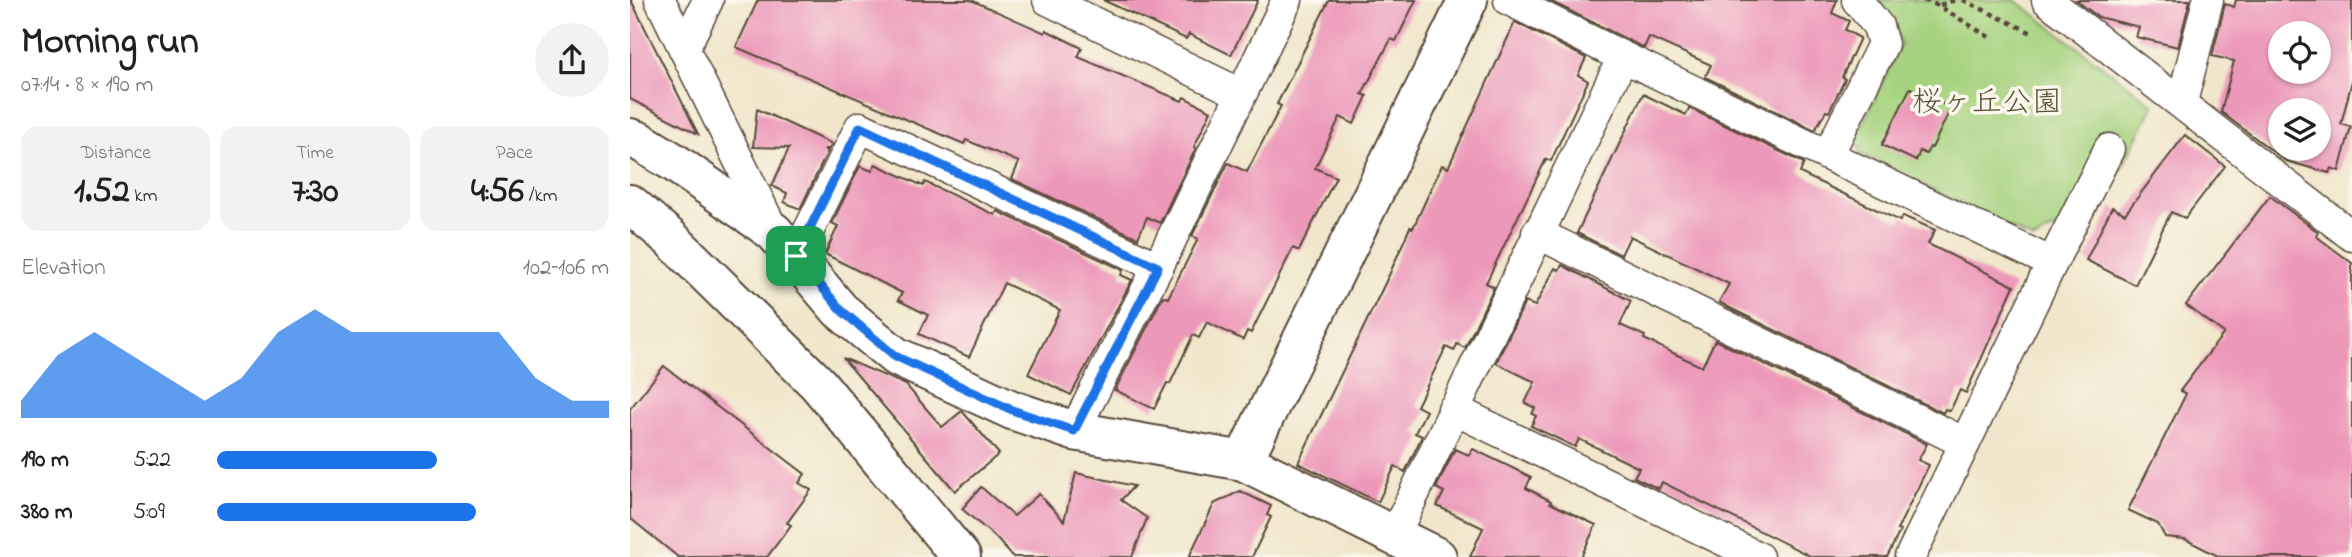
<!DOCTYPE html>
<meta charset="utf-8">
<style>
body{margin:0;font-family:"Indie Flower","Klee One",sans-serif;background:#f2f2f2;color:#202124;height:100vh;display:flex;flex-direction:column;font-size:26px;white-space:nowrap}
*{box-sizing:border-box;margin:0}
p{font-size:23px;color:#757577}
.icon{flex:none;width:38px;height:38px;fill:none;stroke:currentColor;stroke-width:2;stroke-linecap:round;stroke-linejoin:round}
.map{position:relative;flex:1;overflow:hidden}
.drawer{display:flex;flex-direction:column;background:#fff;width:630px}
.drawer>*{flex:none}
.buttons{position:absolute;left:1638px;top:21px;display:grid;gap:14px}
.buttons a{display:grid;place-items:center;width:63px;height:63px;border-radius:50%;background:#fff;box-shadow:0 2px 5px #0004;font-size:35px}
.pin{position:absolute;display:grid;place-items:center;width:60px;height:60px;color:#fff;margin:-30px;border-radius:14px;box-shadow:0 4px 10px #0006}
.round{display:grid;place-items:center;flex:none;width:74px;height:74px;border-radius:37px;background:#f2f2f2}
.summary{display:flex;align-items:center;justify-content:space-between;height:119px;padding:0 21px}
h1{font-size:38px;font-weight:800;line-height:52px}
.stats{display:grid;grid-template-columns:repeat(3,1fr);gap:10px;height:119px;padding:7px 21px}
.stats div{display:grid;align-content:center;border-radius:18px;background:#f2f2f2;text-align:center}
.stats b{font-size:35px;font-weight:800}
.stats small{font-size:19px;font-weight:400}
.stats p{font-size:19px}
.chart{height:196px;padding:14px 21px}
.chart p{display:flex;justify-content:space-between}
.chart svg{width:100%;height:126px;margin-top:7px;fill:#1a73e8;opacity:.7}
ul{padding:0 21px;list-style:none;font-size:23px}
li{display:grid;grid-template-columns:112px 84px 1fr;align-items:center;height:52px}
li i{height:18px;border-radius:9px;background:#1a73e8}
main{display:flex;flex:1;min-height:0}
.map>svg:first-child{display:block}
.green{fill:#a7d380;stroke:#717e4f;stroke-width:2}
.building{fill:#ec98b9;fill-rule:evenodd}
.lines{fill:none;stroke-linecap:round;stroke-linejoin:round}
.street-casing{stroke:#564638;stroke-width:33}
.secondary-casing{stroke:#564638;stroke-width:42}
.path{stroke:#564638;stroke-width:4.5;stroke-dasharray:5 5;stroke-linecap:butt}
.street{stroke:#fff;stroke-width:30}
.secondary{stroke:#fff;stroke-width:38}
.route-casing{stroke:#fff;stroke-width:14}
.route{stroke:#1a73e8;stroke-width:9}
.labels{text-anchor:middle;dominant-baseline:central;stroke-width:7;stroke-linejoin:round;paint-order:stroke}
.park-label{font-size:30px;fill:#565436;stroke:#fbf7ec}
</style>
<main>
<section class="drawer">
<div class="summary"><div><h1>Morning run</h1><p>07:14 · 8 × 190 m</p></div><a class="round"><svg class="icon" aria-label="share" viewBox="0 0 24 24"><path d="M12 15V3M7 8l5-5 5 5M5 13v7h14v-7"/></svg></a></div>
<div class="stats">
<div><p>Distance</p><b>1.52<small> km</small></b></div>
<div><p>Time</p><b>7:30</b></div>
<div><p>Pace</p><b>4:56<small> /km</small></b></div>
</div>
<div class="chart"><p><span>Elevation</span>102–106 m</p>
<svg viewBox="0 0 160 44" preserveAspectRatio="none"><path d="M0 44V38L10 22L20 14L30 22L40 30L50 38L60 30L70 14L80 6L90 14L100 14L110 14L120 14L130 14L140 30L150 38L160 38V44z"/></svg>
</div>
<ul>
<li><b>190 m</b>5:22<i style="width:56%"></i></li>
<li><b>380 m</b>5:09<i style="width:66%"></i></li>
</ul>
</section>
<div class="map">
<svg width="1722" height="557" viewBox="0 0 1722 557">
<rect width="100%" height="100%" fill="#fbf7ec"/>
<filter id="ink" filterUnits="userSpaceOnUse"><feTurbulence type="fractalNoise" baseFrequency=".0143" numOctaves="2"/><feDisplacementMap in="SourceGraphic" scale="14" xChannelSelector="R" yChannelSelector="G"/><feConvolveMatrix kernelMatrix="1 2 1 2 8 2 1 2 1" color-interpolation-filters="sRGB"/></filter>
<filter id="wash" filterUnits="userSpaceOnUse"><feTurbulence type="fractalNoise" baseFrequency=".00686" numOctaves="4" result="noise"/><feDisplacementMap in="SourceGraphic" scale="28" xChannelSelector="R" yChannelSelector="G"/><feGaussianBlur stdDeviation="1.57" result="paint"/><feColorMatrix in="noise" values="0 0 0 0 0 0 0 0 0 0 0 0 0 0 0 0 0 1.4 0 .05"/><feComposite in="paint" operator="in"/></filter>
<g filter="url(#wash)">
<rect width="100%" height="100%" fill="#f1e6cb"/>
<path class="green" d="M1246 0H1385L1524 105 1452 244 1423 229 1404 240 1231 154 1226 137 1271 44 1261 18Z"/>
<g id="blocks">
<g class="building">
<path d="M0 0H1L68 134 0 99Z"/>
<path d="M128 0H341L415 33 416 30 452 48 448 57 552 101 554 97 581 111 564 147 566 148 530 223 517 217 508 238 382 179 389 162 336 140 334 144 106 47Z"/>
<path d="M473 0H628L601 55 559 34 556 39Z"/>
<path d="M699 0H786L766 41 761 39 732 94 737 96 724 124 710 117 685 168 706 177 669 251 663 248 621 333 617 331 613 340 577 322 569 338 563 335 540 384 537 383 524 409 485 390 533 296 538 298 568 239 562 236 598 163 617 172 651 106 647 104Z"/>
<path d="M918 0H1207L1202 13 1219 21 1215 30 1230 38 1212 77 1215 79 1199 112 1196 111 1185 130 1075 77 1081 65 1019 37 1014 48Z"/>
<path d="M1446 0H1560L1548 47 1506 37 1509 27 1468 17Z"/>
<path d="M1606 0H1722V81L1711 124 1721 127 1709 171 1701 168 1699 173 1656 161 1591 112 1604 61 1582 56 1595 4 1604 7ZM1650 33H1689V72H1650ZM1650 110H1689V149H1650Z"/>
<path d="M885 22 956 58 948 75 958 81 921 161 916 159 856 283 864 287 835 348 827 344 824 351 816 347 787 406 796 411 785 433 792 436 775 472 765 466 748 502 668 463 760 273 780 227 783 228 812 165 818 168Z"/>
<path d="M1280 88 1321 108 1302 148 1300 147 1296 154 1290 151 1286 161 1252 145Z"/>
<path d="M1013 94 1056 115 1059 108 1174 163 1170 173 1270 221 1273 216 1305 230 1298 244 1384 286 1336 393 1330 390 1320 411 1315 409 1313 413 1100 308 1089 302 1099 284 1000 236 991 255 947 233Z"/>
<path d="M127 109 202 144 199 149H194L198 151 170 209 154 202 157 193 142 186 159 148 123 147Z"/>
<path d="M1555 135 1595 166 1555 218 1541 212 1505 285 1456 260 1482 207 1495 214Z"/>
<path d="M245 164 293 186 295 182 365 215 367 211 493 270 491 275 502 280 441 395 398 374 430 310 374 283 339 357 289 334 298 315 268 300 272 293 195 254 208 226 202 223 230 166 242 171Z"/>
<path d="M1640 196 1688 232 1686 236 1722 263V557H1590L1555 539 1535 537 1528 524 1498 510 1556 394 1550 391 1594 333 1556 305Z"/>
<path d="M932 265 1001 301 990 325 1015 336 1014 339 1072 367 1085 340 1297 444 1288 460 1299 465 1267 530 1270 531 1257 557H1182L1032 482 1029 489 1004 477 1009 468 949 439 945 447 901 426 906 416 902 414 905 408 895 403 905 382 866 363 895 302 905 306 925 268 929 270Z"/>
<path d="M213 358 276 385 312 427 332 411 369 454 325 491Z"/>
<path d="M34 366 175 474 169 483 181 490 157 523 161 525 137 557H48L0 518V409Z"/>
<path d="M825 449 839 455 843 449 901 477 896 488 921 501 920 503 966 525 951 557H840L853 528 807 506 814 492 806 488Z"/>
<path d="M446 473 504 486 491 500 517 518 502 557H383L366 538 332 509 351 487 384 516 409 494 434 521Z"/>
<path d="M610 491 641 506 637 515 641 517 622 557H559L584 504Z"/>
</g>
</g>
</g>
<g filter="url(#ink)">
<use href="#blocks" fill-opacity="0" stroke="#564638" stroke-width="2"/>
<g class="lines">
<g class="street-casing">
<g id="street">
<path d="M30 0 144 232"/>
<path d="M418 0 611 94"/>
<path d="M879 0 993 57 1422 263 1280 557"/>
<path d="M1417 0 1722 236"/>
<path d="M54 49 78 0"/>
<path d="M1552 102 1578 0"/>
<path d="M1198 155 1253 44 1248 26 1227 0"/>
<path d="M907 233 1335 443"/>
<path d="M166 256 230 127 528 267"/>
<path d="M1422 263 1479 149"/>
<path d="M823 409 1128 557"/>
<path d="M444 431 528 267 657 0"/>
<path d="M764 536 993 57"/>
</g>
</g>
<g class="secondary-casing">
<g id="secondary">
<path d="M0 138 9 141 45 163 144 232 210 310 265 356 382 410 444 431 613 461 807 557"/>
<path d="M0 204 40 238 188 384 331 557"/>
<path d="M613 461 838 0"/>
</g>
</g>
<g class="path">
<path d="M1294 0 1309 6 1359 37"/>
<path d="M1333 0 1402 33"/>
<path d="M1310 5 1325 0"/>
</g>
<use href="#street" class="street"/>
<use href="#secondary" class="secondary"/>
</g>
</g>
<g class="lines" filter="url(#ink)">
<g class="route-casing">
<path id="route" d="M230 127 528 267 444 431 382 410 265 356 211 310 166 256Z"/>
</g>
<use href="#route" class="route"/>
</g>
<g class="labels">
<g class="park-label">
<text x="1357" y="104">桜ヶ丘公園</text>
</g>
</g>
</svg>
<div class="buttons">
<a><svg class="icon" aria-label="locate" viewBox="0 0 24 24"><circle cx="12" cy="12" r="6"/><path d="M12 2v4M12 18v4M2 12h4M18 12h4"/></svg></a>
<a><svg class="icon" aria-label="layers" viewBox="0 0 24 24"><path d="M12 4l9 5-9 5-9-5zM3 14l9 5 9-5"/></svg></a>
</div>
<div class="pin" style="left:166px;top:256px;background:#1e9e55"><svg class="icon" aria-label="arrive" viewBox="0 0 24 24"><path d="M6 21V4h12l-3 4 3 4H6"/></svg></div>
</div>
</main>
